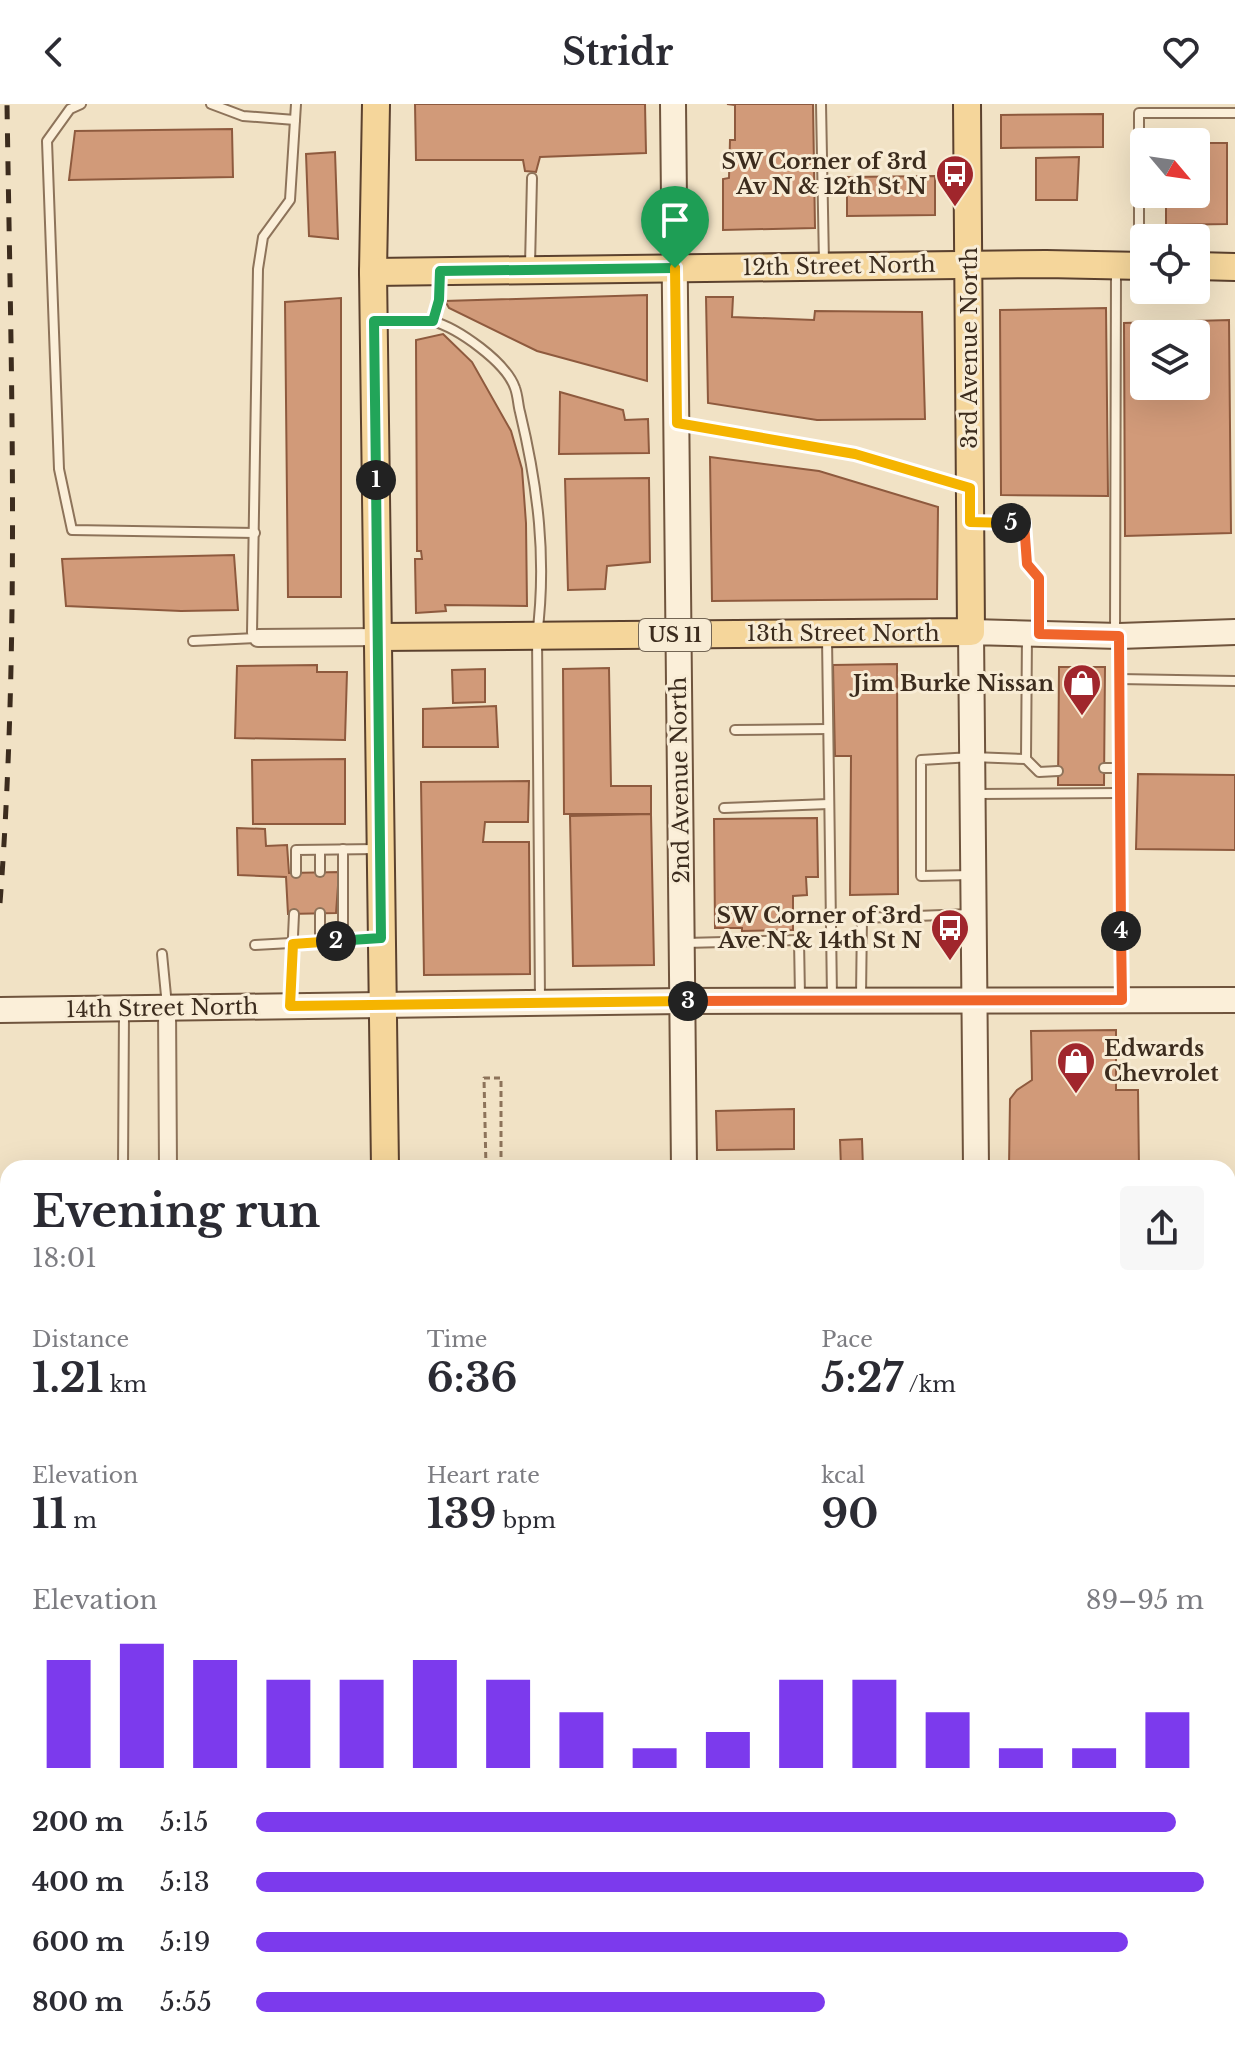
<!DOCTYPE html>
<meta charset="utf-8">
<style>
body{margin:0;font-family:"Libre Baskerville",serif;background:#f7f7f7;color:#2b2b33;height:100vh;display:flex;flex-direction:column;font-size:30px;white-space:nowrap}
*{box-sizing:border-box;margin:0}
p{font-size:26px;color:#7c7c81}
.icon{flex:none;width:44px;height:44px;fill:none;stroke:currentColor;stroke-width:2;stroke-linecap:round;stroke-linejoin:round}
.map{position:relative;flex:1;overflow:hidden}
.side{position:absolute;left:0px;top:1056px;width:1236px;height:890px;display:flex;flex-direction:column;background:#fff;border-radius:24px 24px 0 0;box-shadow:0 8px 32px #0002}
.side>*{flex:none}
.needle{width:52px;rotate:119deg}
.fabs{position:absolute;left:1130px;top:24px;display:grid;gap:16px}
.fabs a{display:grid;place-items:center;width:80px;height:80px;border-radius:8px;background:#fff;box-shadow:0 8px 32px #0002;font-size:40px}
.pin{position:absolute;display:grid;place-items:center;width:68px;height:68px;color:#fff;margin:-82px -34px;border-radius:50% 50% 50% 0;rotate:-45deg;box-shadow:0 0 8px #0007}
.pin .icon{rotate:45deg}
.km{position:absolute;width:40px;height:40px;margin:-20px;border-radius:50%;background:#222;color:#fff;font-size:22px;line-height:40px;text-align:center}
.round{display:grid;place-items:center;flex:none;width:84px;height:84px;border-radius:8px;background:#f7f7f7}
.overview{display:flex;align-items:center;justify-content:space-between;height:136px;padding:0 32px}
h1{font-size:44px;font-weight:700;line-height:60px}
.metrics{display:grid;grid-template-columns:repeat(3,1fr);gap:12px;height:136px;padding:8px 32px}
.metrics div{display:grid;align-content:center}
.metrics b{font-size:40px;font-weight:700}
.metrics small{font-size:22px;font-weight:400}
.metrics p{font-size:22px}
.chart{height:224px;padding:16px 32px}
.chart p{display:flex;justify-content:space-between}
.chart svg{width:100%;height:144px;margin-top:8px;stroke:#7c3aed;stroke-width:6}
ul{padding:0 32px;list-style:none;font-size:26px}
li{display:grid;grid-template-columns:128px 96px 1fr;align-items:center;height:60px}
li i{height:20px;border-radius:10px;background:#7c3aed}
header{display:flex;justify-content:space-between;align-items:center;height:104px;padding:0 32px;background:#fff;font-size:36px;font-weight:700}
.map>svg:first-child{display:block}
.building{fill:#d19a79;stroke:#8e5a3e;stroke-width:2;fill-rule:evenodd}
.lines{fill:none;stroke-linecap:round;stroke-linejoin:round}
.lane-casing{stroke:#8d735a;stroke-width:12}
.street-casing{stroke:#8d735a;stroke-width:20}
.secondary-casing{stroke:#6f543d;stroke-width:28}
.primary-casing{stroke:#5b412e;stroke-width:30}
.path{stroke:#8d735a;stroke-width:3;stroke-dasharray:6 4;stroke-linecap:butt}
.lane{stroke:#fbefd9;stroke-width:8}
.street{stroke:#fbefd9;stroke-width:16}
.secondary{stroke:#fbefd9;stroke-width:24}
.primary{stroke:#f5d69b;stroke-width:26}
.rail{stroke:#3c2c1e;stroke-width:5;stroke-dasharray:14 14;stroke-linecap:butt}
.split-1-casing{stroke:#fff;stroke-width:16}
.split-2-casing{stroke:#fff;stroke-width:16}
.split-3-casing{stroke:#fff;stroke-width:16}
.split-4-casing{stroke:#fff;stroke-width:16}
.split-5-casing{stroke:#fff;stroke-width:16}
.split-6-casing{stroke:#fff;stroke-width:16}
.split-1{stroke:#22a559;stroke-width:10}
.split-2{stroke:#22a559;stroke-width:10}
.split-3{stroke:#f5b400;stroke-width:10}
.split-4{stroke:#f0652b;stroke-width:10}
.split-5{stroke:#f0652b;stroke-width:10}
.split-6{stroke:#f5b400;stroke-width:10}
.labels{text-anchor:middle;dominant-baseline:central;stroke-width:6;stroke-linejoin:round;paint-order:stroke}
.shield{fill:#f8ecd5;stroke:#746655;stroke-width:2}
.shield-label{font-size:20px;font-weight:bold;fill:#3c2c1e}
.poi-label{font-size:22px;font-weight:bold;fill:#3c2c1e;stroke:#f8ecd5;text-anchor:end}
.street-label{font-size:22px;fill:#3c2c1e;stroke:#f8ecd5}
</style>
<header><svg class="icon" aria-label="back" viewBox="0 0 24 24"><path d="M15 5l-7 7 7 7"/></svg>Stridr<svg class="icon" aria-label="heart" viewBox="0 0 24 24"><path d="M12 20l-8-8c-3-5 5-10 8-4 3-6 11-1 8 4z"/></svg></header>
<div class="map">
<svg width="1235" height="1945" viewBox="0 0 1235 1945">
<rect width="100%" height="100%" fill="#f1e2c5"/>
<g class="building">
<path d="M415 0H645L646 49 540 53 536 68 525 67 523 56H416Z"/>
<path d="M813 0 815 124 723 126V75L729 74 730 36H735V1L727 0Z"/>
<path d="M1103 10V43L1001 44V11Z"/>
<path d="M232 25 233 73 69 76 75 27Z"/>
<path d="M1196 39H1227V120L1166 121V90H1196Z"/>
<path d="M335 48 338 135 309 132 306 50Z"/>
<path d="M1079 53 1077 96H1036V54Z"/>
<path d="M935 72V111L847 112V73Z"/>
<path d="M647 191V277L537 247 449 204 445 197Z"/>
<path d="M706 193H733L732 213 814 216 815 207 922 208 925 315 817 316 708 299Z"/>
<path d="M341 194V493H288L285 198Z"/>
<path d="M1106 204 1108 392 1001 391 1000 206Z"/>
<path d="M1229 216 1231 429 1125 432 1124 219ZM1144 230H1196V282H1144Z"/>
<path d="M443 230 472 258 511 327 522 365 526 419 527 502 445 501 446 507 416 509 415 455H422L421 447H417L416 236Z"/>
<path d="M560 288 623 306 625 316 648 315 649 349 559 350Z"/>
<path d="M710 353 819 367 938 403 937 495 712 497Z"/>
<path d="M649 374 650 458 607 462 605 485 568 486 565 375Z"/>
<path d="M234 451 238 506 181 507 66 502 62 455Z"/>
<path d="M897 560 898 790 850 791 851 652H835L833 561Z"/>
<path d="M317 561V568H347L345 636 235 634 237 562Z"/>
<path d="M1059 563H1105L1104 681H1058Z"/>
<path d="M609 564 611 682H651V710H564L563 565Z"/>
<path d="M485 565V598L453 599 452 566Z"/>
<path d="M496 602 498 643H423V605Z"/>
<path d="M345 655V720H253L252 656Z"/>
<path d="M1138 670 1235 671V746L1136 745Z"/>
<path d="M529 677 528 718H485L483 738H529L530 870 424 871 421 678Z"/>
<path d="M651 710 654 861 573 862 570 712Z"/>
<path d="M817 714 818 773H806L807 791 793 792V826L742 827V824H715L714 715Z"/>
<path d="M237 724 265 725 266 742 287 741 289 769 339 768 336 809 288 810 286 773 238 771Z"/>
<path d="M1116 926V986H1138L1139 1064H1009L1010 995 1017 986 1032 976 1031 927Z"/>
<path d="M794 1005V1045L717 1046 716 1007Z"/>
<path d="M862 1035 863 1064H841L840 1036Z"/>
<rect x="1228" y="1117" width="7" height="115"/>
<rect x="1228" y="1523" width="7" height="79"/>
<path d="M1235 1814V1945H1142V1938H1228V1815Z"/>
<rect x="100" y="1938" width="52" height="7"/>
<path d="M293 1938H358V1945H290Z"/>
<path d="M436 1938 542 1939 543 1945H436Z"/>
<rect x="558" y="1938" width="74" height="7"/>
<rect x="632" y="1938" width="34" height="7"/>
<rect x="726" y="1938" width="78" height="7"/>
</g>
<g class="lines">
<g class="lane-casing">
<g id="lane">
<path d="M81 0 70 5 47 37 59 365 72 426 255 429"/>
<path d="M211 0 243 12 295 16"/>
<path d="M821 0 824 159"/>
<path d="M1139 157V9H1235"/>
<path d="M530 161 532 74"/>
<path d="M377 217C394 216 415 213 432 217 458 224 506 258 515 284 518 292 518 301 520 308 538 383 547 455 537 532L540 895"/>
<path d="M433 217 439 196 440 171"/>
<path d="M681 320 855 350 964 383"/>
<path d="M972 418 1024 419 1027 460 1039 474V525"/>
<path d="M1115 529 1116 166"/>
<path d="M1027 530 1026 655 1039 668 1058 667"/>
<path d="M258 534 252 529 258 165 263 133 290 96 296 0"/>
<path d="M827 534 832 893"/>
<path d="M193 537 257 534"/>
<path d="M1119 537 1122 895"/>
<path d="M1119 575 1235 577"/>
<path d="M735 626 828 625"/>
<path d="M1104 664H1120"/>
<path d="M977 690 1120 689"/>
<path d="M724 704 829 700"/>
<path d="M320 768V746"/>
<path d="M296 769V746L377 745"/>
<path d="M972 771 921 772V656L972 653 1026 655"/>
<path d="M343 837V745"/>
<path d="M320 838V809"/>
<path d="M685 839 799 836 800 892"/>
<path d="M255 841 380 834"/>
<path d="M162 850 167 902"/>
<path d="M861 892 862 814 970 810"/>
<path d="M290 898 294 810"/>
<path d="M123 1064 124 908"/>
<path d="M1228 1090 1235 1091"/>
<path d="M546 1938V1945"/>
<path d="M840 1938V1945"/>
<path d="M1117 1938V1945"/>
<path d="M1134 1938 1135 1945"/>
</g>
</g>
<g class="street-casing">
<g id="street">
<path d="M258 534 379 533"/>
<path d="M167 903 168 1064"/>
<path d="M193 1938V1945"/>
</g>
</g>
<g class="secondary-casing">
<g id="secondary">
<path d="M673 0 684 1064"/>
<path d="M0 906 682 897 1235 896"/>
<path d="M976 1064 971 528 1119 532 1235 528"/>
<path d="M1228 1262H1235"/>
<path d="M1228 1630H1235"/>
<path d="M693 1938V1945"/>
<path d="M987 1938V1945"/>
</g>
</g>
<g class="primary-casing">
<g id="primary">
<path d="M376 0 373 168 385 1064"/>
<path d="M1196 162 1235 163"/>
<path d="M373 168 1046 160 1144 162"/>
<path d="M379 533 971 528 967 0"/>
<path d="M394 1938V1945"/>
</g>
</g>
<path class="path" d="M486 1064 484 974H501V1064"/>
<use href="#lane" class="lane"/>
<use href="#street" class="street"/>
<use href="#secondary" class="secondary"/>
<use href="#primary" class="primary"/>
<path class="rail" d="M0 799C20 533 11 266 7 0"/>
</g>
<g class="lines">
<g class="split-1-casing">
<path id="split-1" d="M376 376 374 217H433L439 196 440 167 675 164"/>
</g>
<g class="split-2-casing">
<path id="split-2" d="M336 837 381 834 376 376"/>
</g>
<g class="split-3-casing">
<path id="split-3" d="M336 837 293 840 290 902 688 897"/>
</g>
<g class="split-4-casing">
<path id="split-4" d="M688 897 1122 896 1121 827"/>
</g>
<g class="split-5-casing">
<path id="split-5" d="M1011 419H1024L1027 460 1039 474V530L1119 532 1121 827"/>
</g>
<g class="split-6-casing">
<path id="split-6" d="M675 164 677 319 855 350 970 384V418L1011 419"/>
</g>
<use href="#split-1" class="split-1"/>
<use href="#split-2" class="split-2"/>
<use href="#split-3" class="split-3"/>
<use href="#split-4" class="split-4"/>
<use href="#split-5" class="split-5"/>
<use href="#split-6" class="split-6"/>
</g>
<defs>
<g id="bus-pin" transform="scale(2)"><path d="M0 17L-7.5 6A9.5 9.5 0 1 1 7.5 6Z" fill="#a0262c" stroke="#f8ecd5"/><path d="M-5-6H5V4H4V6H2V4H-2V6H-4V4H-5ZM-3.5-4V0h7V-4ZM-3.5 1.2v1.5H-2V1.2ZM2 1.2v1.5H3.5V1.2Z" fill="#fff"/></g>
<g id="shop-pin" transform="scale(2)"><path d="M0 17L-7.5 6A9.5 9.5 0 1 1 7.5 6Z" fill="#a0262c" stroke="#f8ecd5"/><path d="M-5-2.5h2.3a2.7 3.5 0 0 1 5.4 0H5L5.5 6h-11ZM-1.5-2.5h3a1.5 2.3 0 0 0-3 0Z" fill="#fff"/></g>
</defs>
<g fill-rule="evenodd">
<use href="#bus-pin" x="955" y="70"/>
<use href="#shop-pin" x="1082" y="579"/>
<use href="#bus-pin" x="950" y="824"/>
<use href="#shop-pin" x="1076" y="957"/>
</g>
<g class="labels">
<rect class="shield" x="639" y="515" width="72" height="32" rx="6"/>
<g class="shield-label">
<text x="675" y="531">US 11</text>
</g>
<g class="poi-label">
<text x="927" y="57">SW Corner of 3rd<tspan x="927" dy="25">Av N &amp; 12th St N</tspan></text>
<text x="1054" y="579">Jim Burke Nissan</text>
<text x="922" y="811">SW Corner of 3rd<tspan x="922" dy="25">Ave N &amp; 14th St N</tspan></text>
<text x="1104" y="944" text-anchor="start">Edwards<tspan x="1104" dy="25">Chevrolet</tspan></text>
</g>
<g class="street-label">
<text transform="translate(839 162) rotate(-1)">12th Street North</text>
<text transform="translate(969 244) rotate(-90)">3rd Avenue North</text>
<text x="843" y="529">13th Street North</text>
<text transform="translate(680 676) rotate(-91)">2nd Avenue North</text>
<text transform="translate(162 904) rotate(-1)">14th Street North</text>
</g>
</g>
</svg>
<div class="fabs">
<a><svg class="needle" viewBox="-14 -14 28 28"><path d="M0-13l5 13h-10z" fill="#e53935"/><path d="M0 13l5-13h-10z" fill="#7c7c81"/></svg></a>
<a><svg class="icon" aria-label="locate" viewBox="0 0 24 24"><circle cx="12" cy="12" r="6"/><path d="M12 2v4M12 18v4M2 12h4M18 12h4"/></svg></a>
<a><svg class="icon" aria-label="layers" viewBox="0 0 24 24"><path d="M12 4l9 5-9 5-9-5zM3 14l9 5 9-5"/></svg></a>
</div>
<div class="pin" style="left:675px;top:164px;background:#1e9e55"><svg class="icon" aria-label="arrive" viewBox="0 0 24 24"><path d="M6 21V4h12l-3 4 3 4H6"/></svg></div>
<b class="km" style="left:376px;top:376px">1</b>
<b class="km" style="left:336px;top:837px">2</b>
<b class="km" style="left:688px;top:897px">3</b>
<b class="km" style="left:1121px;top:827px">4</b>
<b class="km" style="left:1011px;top:419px">5</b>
<section class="side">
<div class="overview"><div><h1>Evening run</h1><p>18:01</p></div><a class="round"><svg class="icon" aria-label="share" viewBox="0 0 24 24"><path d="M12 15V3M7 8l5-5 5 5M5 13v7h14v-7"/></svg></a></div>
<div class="metrics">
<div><p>Distance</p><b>1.21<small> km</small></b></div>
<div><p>Time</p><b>6:36</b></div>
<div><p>Pace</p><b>5:27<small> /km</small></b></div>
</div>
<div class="metrics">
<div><p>Elevation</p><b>11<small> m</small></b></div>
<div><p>Heart rate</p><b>139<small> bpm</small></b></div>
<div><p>kcal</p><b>90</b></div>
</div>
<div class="chart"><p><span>Elevation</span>89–95 m</p>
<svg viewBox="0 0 160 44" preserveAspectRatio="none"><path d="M5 44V11M15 44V6M25 44V11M35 44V17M45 44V17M55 44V11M65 44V17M75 44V27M85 44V38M95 44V33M105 44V17M115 44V17M125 44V27M135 44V38M145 44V38M155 44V27"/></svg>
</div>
<ul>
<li><b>200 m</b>5:15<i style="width:97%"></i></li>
<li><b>400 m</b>5:13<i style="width:100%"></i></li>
<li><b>600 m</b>5:19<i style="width:92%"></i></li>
<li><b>800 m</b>5:55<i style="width:60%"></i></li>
</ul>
</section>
</div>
